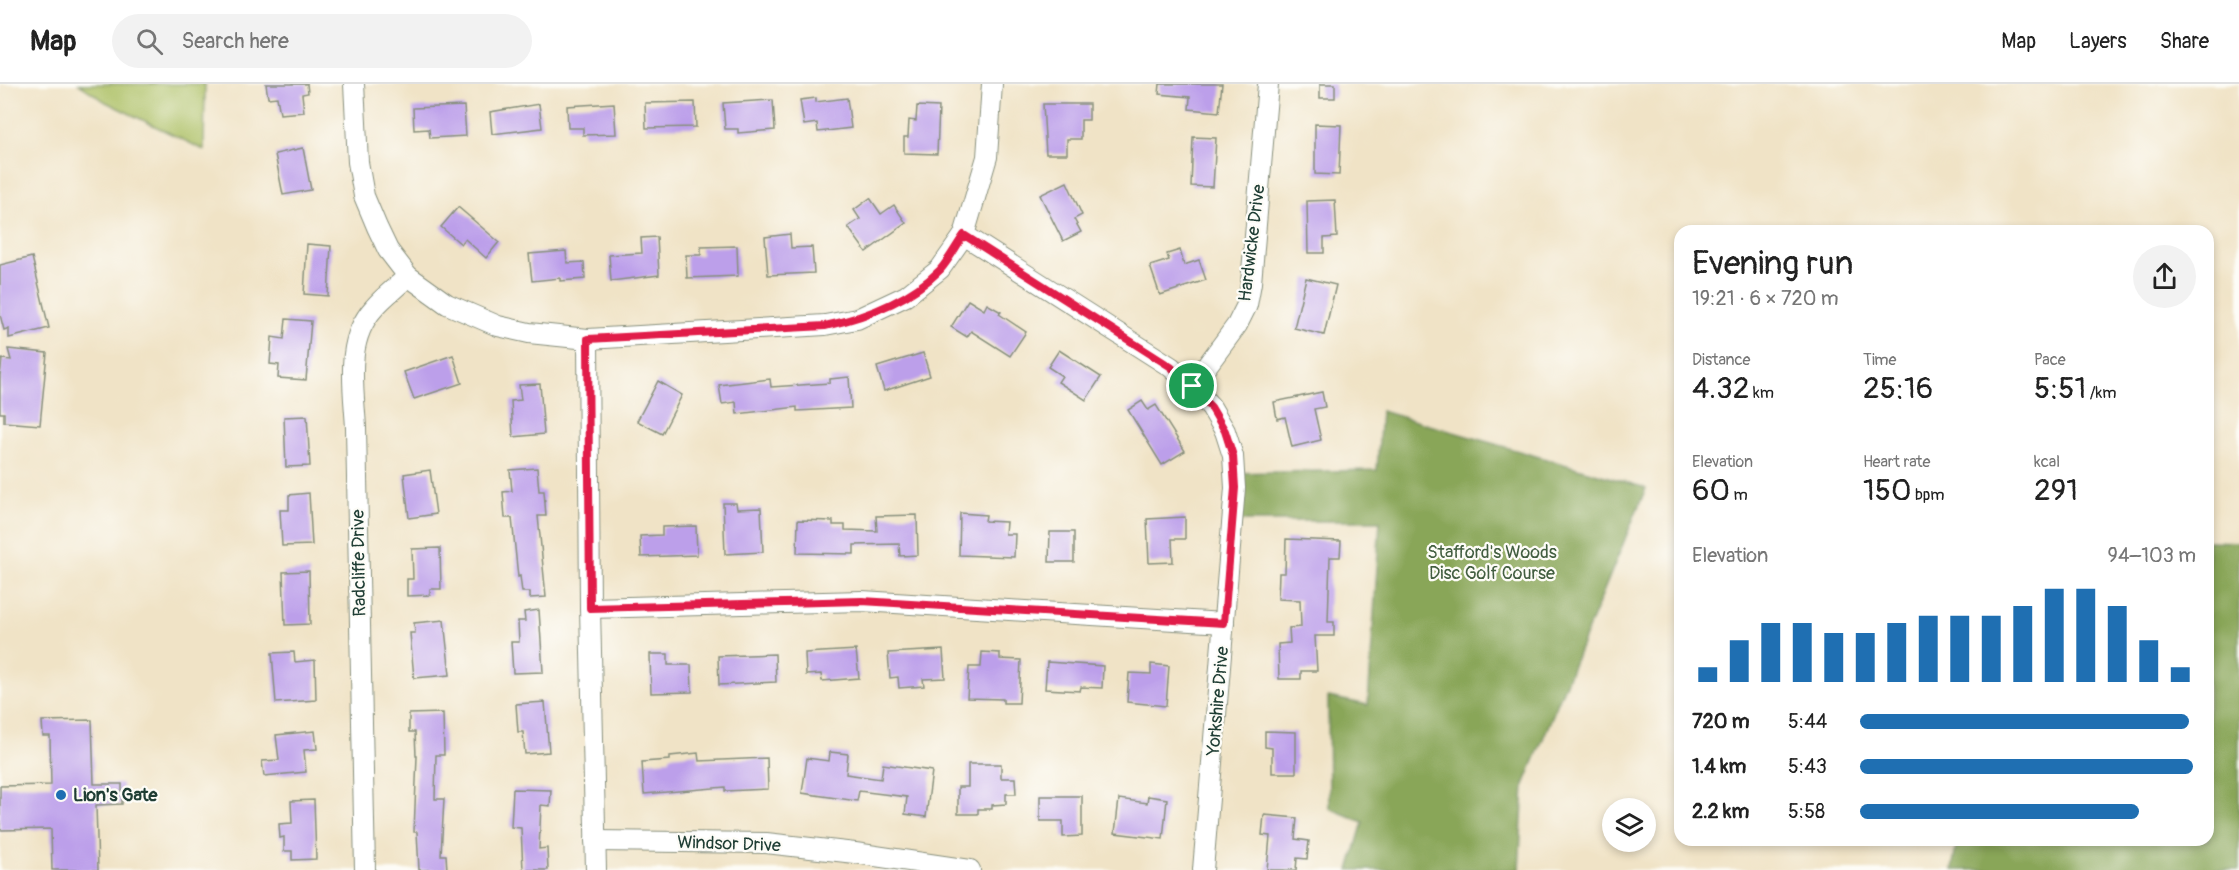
<!DOCTYPE html>
<meta charset="utf-8">
<style>
body{margin:0;font-family:Pangolin,sans-serif;background:#f2f2f2;color:#222;height:100vh;display:flex;flex-direction:column;font-size:22px;white-space:nowrap}
*{box-sizing:border-box;margin:0}
p{font-size:20px;color:#767676}
.icon{flex:none;width:33px;height:33px;fill:none;stroke:currentColor;stroke-width:2;stroke-linecap:round;stroke-linejoin:round}
.map{position:relative;flex:1;overflow:hidden}
.details{position:absolute;left:1674px;top:141px;width:540px;height:621px;display:flex;flex-direction:column;background:#fff;border-radius:18px;box-shadow:0 3px 9px #0003}
.details>*{flex:none}
.fabs{position:absolute;left:1602px;top:714px;display:grid;gap:12px}
.fabs a{display:grid;place-items:center;width:54px;height:54px;border-radius:50%;background:#fff;box-shadow:0 3px 9px #0003;font-size:30px}
.pin{position:absolute;display:grid;place-items:center;width:51px;height:51px;color:#fff;margin:-26px;border:3px solid #fff;border-radius:50%;box-shadow:0 2px 6px #0007}
.round{display:grid;place-items:center;flex:none;width:63px;height:63px;border-radius:32px;background:#f2f2f2}
.headline{display:flex;align-items:center;justify-content:space-between;height:102px;padding:0 18px}
h1{font-size:33px;font-weight:600;line-height:45px}
.figures{display:grid;grid-template-columns:repeat(3,1fr);gap:9px;height:102px;padding:6px 18px}
.figures div{display:grid;align-content:center}
.figures b{font-size:30px;font-weight:600}
.figures small{font-size:16px;font-weight:400}
.figures p{font-size:16px}
.chart{height:168px;padding:12px 18px}
.chart p{display:flex;justify-content:space-between}
.chart svg{width:100%;height:108px;margin-top:6px;stroke:#1f6fb2;stroke-width:6}
ul{padding:0 18px;list-style:none;font-size:20px}
li{display:grid;grid-template-columns:96px 72px 1fr;align-items:center;height:45px}
li i{height:15px;border-radius:8px;background:#1f6fb2}
header{display:flex;align-items:center;gap:36px;box-sizing:border-box;height:84px;padding:0 30px;background:#fff;border-bottom:2px solid #e0e0e0}
header strong{font-size:28px}
nav{display:flex;gap:33px;margin-inline-start:auto;font-size:21px}
.search{width:420px;height:54px;background:#f2f2f2;display:flex;align-items:center;gap:15px;box-sizing:border-box;padding:0 21px;border-radius:33px;color:#767676;font-size:22px}
.map>svg:first-child{display:block}
.green{fill:#acbf63;stroke:#667e4c;stroke-width:1.5}
.forest{fill:#89a659;stroke:#547246;stroke-width:1.5}
.building{fill:#bc9fea}
.lines{fill:none;stroke-linecap:round;stroke-linejoin:round}
.street-casing{stroke:#88907d;stroke-width:22}
.street{stroke:#fff;stroke-width:20}
.route-casing{stroke:#fff;stroke-width:12}
.route{stroke:#e11d48;stroke-width:8}
.poi-dot{fill:#1f6fb2;stroke:#fdfcf7;stroke-width:2}
.labels{text-anchor:middle;dominant-baseline:central;stroke-width:4.5;stroke-linejoin:round;paint-order:stroke}
.street-label{font-size:18px;fill:#1f3d34;stroke:#fdfcf7}
.park-label{font-size:18px;fill:#425e40;stroke:#fdfcf7}
.poi-label{font-size:18px;font-weight:bold;fill:#1f3d34;stroke:#fdfcf7;text-anchor:start}
</style>
<header>
<strong>Map</strong>
<div class="search"><svg class="icon" aria-label="search" viewBox="0 0 24 24"><circle cx="10" cy="10" r="6"/><path d="M15 15l6 6"/></svg>Search here</div>
<nav><a>Map</a><a>Layers</a><a>Share</a></nav>
</header>
<div class="map">
<svg width="2239" height="786" viewBox="0 0 2239 786">
<rect width="100%" height="100%" fill="#fdfcf7"/>
<filter id="ink" filterUnits="userSpaceOnUse"><feTurbulence type="fractalNoise" baseFrequency=".0167" numOctaves="2"/><feDisplacementMap in="SourceGraphic" scale="12" xChannelSelector="R" yChannelSelector="G"/><feConvolveMatrix kernelMatrix="1 2 1 2 8 2 1 2 1" color-interpolation-filters="sRGB"/></filter>
<filter id="wash" filterUnits="userSpaceOnUse"><feTurbulence type="fractalNoise" baseFrequency=".008" numOctaves="4" result="noise"/><feDisplacementMap in="SourceGraphic" scale="24" xChannelSelector="R" yChannelSelector="G"/><feGaussianBlur stdDeviation="1.35" result="paint"/><feColorMatrix in="noise" values="0 0 0 0 0 0 0 0 0 0 0 0 0 0 0 0 0 1.4 0 .05"/><feComposite in="paint" operator="in"/></filter>
<g filter="url(#wash)">
<rect width="100%" height="100%" fill="#f0e3c6"/>
<path class="green" d="M79 0H205L204 66 106 18Z"/>
<g class="forest">
<path d="M1381 327 1646 404 1524 701 1519 786H1349L1363 738 1329 724 1328 613 1368 621 1380 437H1232V389L1377 386Z"/>
<path d="M2208 457 2239 458V786H1952L1957 756H2208Z"/>
</g>
<g id="blocks">
<g class="building">
<path d="M266 0H307L308 9 302 10 304 28 280 30 277 13 268 14Z"/>
<path d="M1160 0H1222L1219 28 1189 25 1190 13 1159 10Z"/>
<rect x="1320" y="0" width="15" height="14"/>
<path d="M816 14V18L847 14 851 44 818 48 817 39 804 41 800 16Z"/>
<path d="M773 16 775 46 738 49V45H725L723 19Z"/>
<path d="M695 18 696 43 646 44 645 19Z"/>
<path d="M614 19 616 50 583 51V44H568L567 22Z"/>
<path d="M539 20 542 44 492 50 490 28Z"/>
<path d="M1043 20H1089V36H1081V55H1067V70H1046Z"/>
<path d="M464 22 466 52 430 54 429 45 414 46 413 24Z"/>
<path d="M917 22 939 23 937 70 904 69V53H908L909 36 916 37Z"/>
<path d="M1315 40 1341 41 1339 91 1315 90Z"/>
<path d="M1193 53 1216 54 1213 103 1191 102Z"/>
<path d="M303 64 311 106 283 111 275 70Z"/>
<path d="M1067 98 1082 131 1074 135 1081 148 1063 157 1040 111Z"/>
<path d="M870 114 881 130 894 121 906 139 866 168 848 143 860 135 854 126Z"/>
<path d="M1335 116 1337 153 1324 154V169H1308L1307 117Z"/>
<path d="M458 123 499 158 486 174 465 155 461 160 441 143Z"/>
<path d="M790 150 791 164 812 163 814 189 768 191 765 153Z"/>
<path d="M657 153 659 191 611 197 609 171 642 169 641 154Z"/>
<path d="M307 160 331 162 328 212 304 210Z"/>
<path d="M737 162 738 192 687 194 686 171H701V163Z"/>
<path d="M1180 166 1184 181 1199 176 1206 196 1160 211 1150 182 1169 176 1167 170Z"/>
<path d="M566 167 567 179 584 178 585 195 560 197V194L532 197 529 170Z"/>
<path d="M32 173 49 244 9 254V244L4 246 0 231V181Z"/>
<path d="M1306 194 1336 201 1324 251 1294 244Z"/>
<path d="M968 216 984 226 987 220 1001 228 999 230 1026 248 1010 272 971 247 967 253 951 243Z"/>
<path d="M286 235 311 237 306 296 278 294 279 281 270 280 272 253 284 255Z"/>
<path d="M8 265 47 269 40 341 4 338V329H0V292L2 275 11 276Z"/>
<path d="M1059 266 1101 293 1086 316 1058 298 1062 292 1048 283Z"/>
<path d="M923 269 930 292 884 307 877 283Z"/>
<path d="M453 271 462 299 414 315 404 288Z"/>
<path d="M849 293 851 324 797 327V323L737 330 736 318 722 320 719 301 770 295 771 303 830 299V295Z"/>
<path d="M658 297 682 311 662 350 637 337Z"/>
<path d="M540 300 544 350 513 353 511 317 521 316 519 301Z"/>
<path d="M1322 308 1325 323 1314 325 1321 356 1292 363 1285 333 1277 335 1274 318Z"/>
<path d="M1142 317 1148 326 1156 321 1185 367 1162 381 1128 326Z"/>
<path d="M307 332 310 382 286 383 284 333Z"/>
<path d="M537 384 539 407H544L546 432H538L546 513 530 514V508H522L520 492 518 493 512 434H505L503 408 512 407 510 386Z"/>
<path d="M430 386 436 430 409 434 404 390Z"/>
<path d="M309 409 312 461 282 462 280 426H289V411Z"/>
<path d="M723 419H736L737 425 761 424 763 468 725 470Z"/>
<path d="M960 429 986 431 985 437 1006 438 1005 450H1015L1014 473 959 471Z"/>
<path d="M917 431 918 471 900 472 899 460 854 461V470L797 469 798 436 833 437V441H845V446L877 447 876 432Z"/>
<path d="M1185 433V455H1172L1173 478 1149 479 1147 435Z"/>
<path d="M696 442 697 471 641 473 640 452 662 451V443Z"/>
<path d="M1050 448H1074V478H1049Z"/>
<path d="M1286 455 1341 457 1340 473H1330L1328 538H1334V552H1315L1317 587H1301V595H1279L1278 560 1290 559 1289 544 1301 543 1300 516 1278 515 1279 489H1285Z"/>
<path d="M440 464 441 505H430V511L407 512V495H413L412 465Z"/>
<path d="M309 487 310 540 285 541 283 488Z"/>
<path d="M539 526 543 588 513 589 511 558H519L518 537H525L524 528Z"/>
<path d="M444 536 450 591 414 594 410 549H415L414 539Z"/>
<path d="M856 566 859 594 822 597 821 590 806 591 805 569Z"/>
<path d="M943 566 945 594 923 595 924 602 899 604 898 593 890 594 888 569Z"/>
<path d="M294 568 295 578 315 576 316 616 276 619 272 569Z"/>
<path d="M982 568 1000 569V575L1021 576 1019 619H1003V615L967 614 969 583H981Z"/>
<path d="M650 570H668V581H691L692 608 651 609Z"/>
<path d="M775 570 776 598 719 601 718 572Z"/>
<path d="M1047 578 1103 582 1102 604 1081 603 1080 607 1045 605Z"/>
<path d="M1151 580 1169 582 1166 622 1127 618 1129 589 1151 590Z"/>
<path d="M545 618 549 668 525 670 523 648H518L516 620Z"/>
<path d="M443 629 444 671H436L435 715H444L441 771H446L447 786H419L417 748H414L417 672H416L415 648H409V630Z"/>
<path d="M92 636 94 700H122V720L96 721 98 786H52L51 745 0 746V702L51 701 50 652H43L42 637Z"/>
<path d="M315 647 317 665 304 666 306 688 264 692 262 677 279 676 276 651Z"/>
<path d="M1265 647 1296 648V689H1272V664L1265 663Z"/>
<path d="M830 668 848 670 846 690 881 695 883 680 932 687 926 733 905 730 907 713 859 707 857 717 802 709 807 674 829 677Z"/>
<path d="M698 669 699 677 767 674 768 705 725 707V703L644 710 642 678 670 676V672Z"/>
<path d="M968 680H1001V694H1015L1016 710H1006V720L992 721V725H978V730H958V703H968Z"/>
<path d="M513 705 551 706 550 722 541 721 539 765 547 764 548 786H523L521 744 511 743Z"/>
<path d="M1040 712H1082V752L1063 753V737H1040Z"/>
<path d="M1148 712 1167 715 1163 755 1115 749 1119 715 1147 719Z"/>
<path d="M314 716 316 775 292 776V767H284V753L280 754 279 740 292 739 291 717Z"/>
<path d="M1264 731 1297 734 1295 755 1309 757 1307 775 1297 774 1296 786H1267L1270 752 1262 751Z"/>
</g>
</g>
</g>
<g filter="url(#ink)">
<use href="#blocks" fill-opacity="0" stroke="#88907d" stroke-width="1.5"/>
<g class="lines">
<g class="street-casing">
<g id="street">
<path d="M354 0 358 78 364 112 377 143 388 166 408 192 447 220 498 242 529 249 588 255 825 241 857 235 906 212 940 185 964 151 987 73 992 0"/>
<path d="M964 151 1171 283 1192 302 1211 323 1225 347 1233 372 1235 404 1203 786"/>
<path d="M588 255 590 524 596 786"/>
<path d="M1192 302 1237 241 1247 221 1251 199 1268 0"/>
<path d="M590 524 862 517 1224 539"/>
<path d="M595 757 766 759 855 769 970 786"/>
<path d="M365 786 356 344C354 304 344 257 374 224 384 212 397 203 408 192"/>
</g>
</g>
<use href="#street" class="street"/>
</g>
</g>
<g class="lines" filter="url(#ink)">
<g class="route-casing">
<path id="route" d="M964 151 1171 283 1211 323 1225 347 1233 372 1235 404 1224 539 862 517 590 524 588 255 825 242C866 233 909 217 940 186 949 176 956 162 964 151Z"/>
</g>
<use href="#route" class="route"/>
</g>
<circle class="poi-dot" cx="61" cy="711" r="6"/>
<g class="labels">
<g class="street-label">
<text transform="translate(1252 159) rotate(-83)">Hardwicke Drive</text>
<text transform="translate(359 479) rotate(-91)">Radcliffe Drive</text>
<text transform="translate(1218 617) rotate(-85)">Yorkshire Drive</text>
<text transform="translate(729 760) rotate(2)">Windsor Drive</text>
</g>
<g class="park-label">
<text x="1492" y="468">Stafford's Woods<tspan x="1492" dy="21">Disc Golf Course</tspan></text>
</g>
<g class="poi-label">
<text x="73" y="711">Lion's Gate</text>
</g>
</g>
</svg>
<div class="fabs">
<a><svg class="icon" aria-label="layers" viewBox="0 0 24 24"><path d="M12 4l9 5-9 5-9-5zM3 14l9 5 9-5"/></svg></a>
</div>
<div class="pin" style="left:1192px;top:302px;background:#1e9e55"><svg class="icon" aria-label="arrive" viewBox="0 0 24 24"><path d="M6 21V4h12l-3 4 3 4H6"/></svg></div>
<section class="details">
<div class="headline"><div><h1>Evening run</h1><p>19:21 · 6 × 720 m</p></div><a class="round"><svg class="icon" aria-label="share" viewBox="0 0 24 24"><path d="M12 15V3M7 8l5-5 5 5M5 13v7h14v-7"/></svg></a></div>
<div class="figures">
<div><p>Distance</p><b>4.32<small> km</small></b></div>
<div><p>Time</p><b>25:16</b></div>
<div><p>Pace</p><b>5:51<small> /km</small></b></div>
</div>
<div class="figures">
<div><p>Elevation</p><b>60<small> m</small></b></div>
<div><p>Heart rate</p><b>150<small> bpm</small></b></div>
<div><p>kcal</p><b>291</b></div>
</div>
<div class="chart"><p><span>Elevation</span>94–103 m</p>
<svg viewBox="0 0 160 44" preserveAspectRatio="none"><path d="M5 44V38M15 44V27M25 44V20M35 44V20M45 44V24M55 44V24M65 44V20M75 44V17M85 44V17M95 44V17M105 44V13M115 44V6M125 44V6M135 44V13M145 44V27M155 44V38"/></svg>
</div>
<ul>
<li><b>720 m</b>5:44<i style="width:98%"></i></li>
<li><b>1.4 km</b>5:43<i style="width:99%"></i></li>
<li><b>2.2 km</b>5:58<i style="width:83%"></i></li>
</ul>
</section>
</div>
